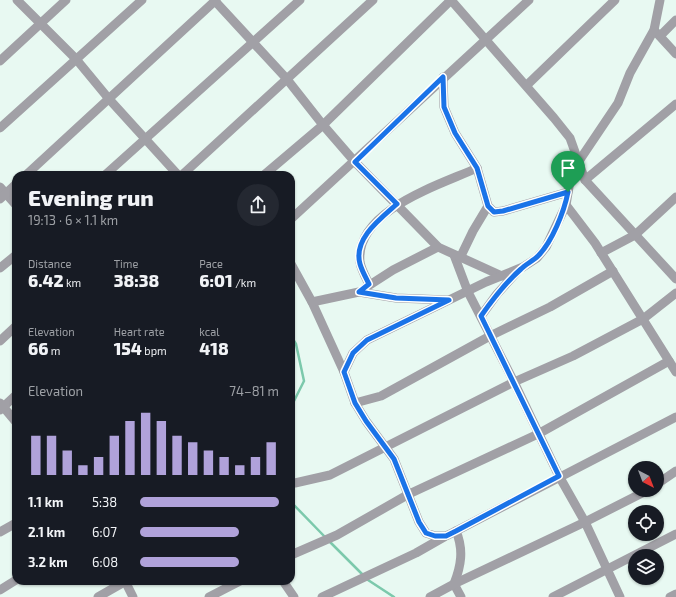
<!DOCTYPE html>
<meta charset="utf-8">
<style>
body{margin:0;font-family:"Exo 2",sans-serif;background:#242831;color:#f1f3f6;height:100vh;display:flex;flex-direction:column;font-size:15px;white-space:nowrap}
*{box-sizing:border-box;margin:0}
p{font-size:13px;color:#9ea1a6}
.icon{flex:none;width:22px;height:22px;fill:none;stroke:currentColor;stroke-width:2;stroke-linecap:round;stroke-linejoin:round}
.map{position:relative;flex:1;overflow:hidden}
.sheet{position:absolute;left:12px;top:171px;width:283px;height:414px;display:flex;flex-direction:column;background:#171b24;border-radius:12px;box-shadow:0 1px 3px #0004}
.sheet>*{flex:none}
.needle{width:26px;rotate:138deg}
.tools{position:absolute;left:628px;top:461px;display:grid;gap:8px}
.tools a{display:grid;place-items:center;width:36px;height:36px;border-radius:50%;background:#171b24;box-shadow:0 1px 3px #0004;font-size:20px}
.pin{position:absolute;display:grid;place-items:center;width:34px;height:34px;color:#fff;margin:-41px -17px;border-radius:50% 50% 50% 0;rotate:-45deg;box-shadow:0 0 4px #0007}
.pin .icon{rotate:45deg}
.round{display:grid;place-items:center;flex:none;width:42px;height:42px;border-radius:21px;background:#242831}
.head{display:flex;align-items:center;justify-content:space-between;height:68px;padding:0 16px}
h1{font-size:22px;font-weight:800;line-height:30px}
.figures{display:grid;grid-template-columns:repeat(3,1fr);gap:6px;height:68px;padding:4px 16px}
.figures div{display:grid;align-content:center}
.figures b{font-size:17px;font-weight:800}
.figures small{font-size:11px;font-weight:400}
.figures p{font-size:11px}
.chart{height:112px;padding:8px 16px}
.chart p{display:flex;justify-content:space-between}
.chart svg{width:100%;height:72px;margin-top:4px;stroke:#b0a2da;stroke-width:6}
ul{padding:0 16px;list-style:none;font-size:13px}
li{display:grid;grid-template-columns:64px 48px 1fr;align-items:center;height:30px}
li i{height:10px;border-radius:5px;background:#b0a2da}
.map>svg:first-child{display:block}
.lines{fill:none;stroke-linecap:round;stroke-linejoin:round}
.stream{stroke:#7cc9ac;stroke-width:2.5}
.street{stroke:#a1a0a6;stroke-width:9}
.route-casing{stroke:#fff;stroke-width:8}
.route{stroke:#1a73e8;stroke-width:5}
</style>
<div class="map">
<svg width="676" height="597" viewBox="0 0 676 597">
<rect width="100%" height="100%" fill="#e8f9f2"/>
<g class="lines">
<g class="stream">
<path d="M291 336 296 344 304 381 291 407"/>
<path d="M291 502 326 538"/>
<path d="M329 541 368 580 394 597"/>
</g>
<g class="street">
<path d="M17 0 76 59 109 99 178 175"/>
<path d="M214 0 286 78 323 125 355 162 438 247 502 276"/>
<path d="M451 0 554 118 570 138 585 180 676 279"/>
<path d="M654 30 676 54"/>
<path d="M660 36 676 20"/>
<path d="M0 61 66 0"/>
<path d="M443 77 444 107 455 133 477 168 488 206 494 212 503 211 568 192"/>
<path d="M527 85 615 0"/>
<path d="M0 128 142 0"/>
<path d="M26 175 216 0"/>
<path d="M105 175 300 0"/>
<path d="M182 175 373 0"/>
<path d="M264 175 323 125 451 0"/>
<path d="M585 180 676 104"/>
<path d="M0 187 16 205"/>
<path d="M0 199 16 184"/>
<path d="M566 205 595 243 676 372"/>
<path d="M291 219 529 0"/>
<path d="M601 253 635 235 676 197"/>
<path d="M454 255 468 292 514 382 559 476 585 522 620 597"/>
<path d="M460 258 473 231 488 206"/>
<path d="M291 264 312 302 344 372 355 403 366 421 394 459 419 522 426 533 435 536H446L456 531 676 417"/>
<path d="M0 268 16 255"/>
<path d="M369 284C366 278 361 269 360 262 355 210 440 185 477 168"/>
<path d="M365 288 393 270 438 247"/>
<path d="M312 302 359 292 396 298 447 300"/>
<path d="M481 316 497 294 517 272"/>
<path d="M0 341 16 326"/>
<path d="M344 372 353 353 367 340 486 282 523 267 537 258 546 247 566 205 570 181 579 161 618 103 630 73 654 30 660 0"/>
<path d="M0 403 16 422"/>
<path d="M355 403 381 396 490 336 550 307 613 271"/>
<path d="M0 410 16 395"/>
<path d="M295 483 330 475 514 382 573 356 643 319 676 293"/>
<path d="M657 484 676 471"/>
<path d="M456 531C464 550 461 566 454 584L461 597"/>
<path d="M0 532 16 523"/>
<path d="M291 555 337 535 409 494 538 434 669 361"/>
<path d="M125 581 133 597"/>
<path d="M283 581 294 597"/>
<path d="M0 590 16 580"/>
<path d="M98 597 126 581"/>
<path d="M209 597 240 581"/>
<path d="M322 597 416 553 444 537"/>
<path d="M430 597 454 584 585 522 648 490"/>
<path d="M553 597 676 534"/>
<path d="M670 597 676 594"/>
</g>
</g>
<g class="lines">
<g class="route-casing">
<path id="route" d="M443 77 444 107 455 133 477 168 488 206 494 212 503 211 568 192C564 212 552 242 538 256 533 261 526 264 521 269 505 283 493 299 481 316L559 476 456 531 446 536H435L426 533 419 522 394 459 366 421 355 403 344 372 353 353 367 340 449 300 396 298 359 292 369 284C366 278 362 271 360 264 353 239 380 219 397 204L355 162Z"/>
</g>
<use href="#route" class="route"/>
</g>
</svg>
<div class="tools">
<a><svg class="needle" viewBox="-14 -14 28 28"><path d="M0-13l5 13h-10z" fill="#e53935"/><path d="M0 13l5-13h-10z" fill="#9ea1a6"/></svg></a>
<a><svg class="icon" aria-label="locate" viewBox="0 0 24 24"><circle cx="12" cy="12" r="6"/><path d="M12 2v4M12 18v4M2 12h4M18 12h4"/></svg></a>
<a><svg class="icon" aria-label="layers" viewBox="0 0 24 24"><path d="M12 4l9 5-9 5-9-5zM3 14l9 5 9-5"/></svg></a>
</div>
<div class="pin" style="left:568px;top:192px;background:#1e9e55"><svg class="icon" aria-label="arrive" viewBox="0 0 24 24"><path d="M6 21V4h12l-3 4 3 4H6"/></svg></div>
<section class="sheet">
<div class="head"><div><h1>Evening run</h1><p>19:13 · 6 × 1.1 km</p></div><a class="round"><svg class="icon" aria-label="share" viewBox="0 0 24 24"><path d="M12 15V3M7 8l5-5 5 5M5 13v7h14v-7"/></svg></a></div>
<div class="figures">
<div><p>Distance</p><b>6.42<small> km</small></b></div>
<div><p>Time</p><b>38:38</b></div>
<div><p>Pace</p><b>6:01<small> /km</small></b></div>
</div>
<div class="figures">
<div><p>Elevation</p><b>66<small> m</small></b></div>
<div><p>Heart rate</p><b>154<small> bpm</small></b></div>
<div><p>kcal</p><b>418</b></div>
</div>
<div class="chart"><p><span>Elevation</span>74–81 m</p>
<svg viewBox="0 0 160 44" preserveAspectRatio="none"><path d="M5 44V20M15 44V20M25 44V29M35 44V38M45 44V33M55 44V20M65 44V11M75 44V6M85 44V11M95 44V20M105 44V24M115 44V29M125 44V33M135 44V38M145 44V33M155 44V24"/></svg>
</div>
<ul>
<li><b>1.1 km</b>5:38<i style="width:100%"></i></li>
<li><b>2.1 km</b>6:07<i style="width:71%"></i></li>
<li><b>3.2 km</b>6:08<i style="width:71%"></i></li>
</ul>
</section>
</div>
